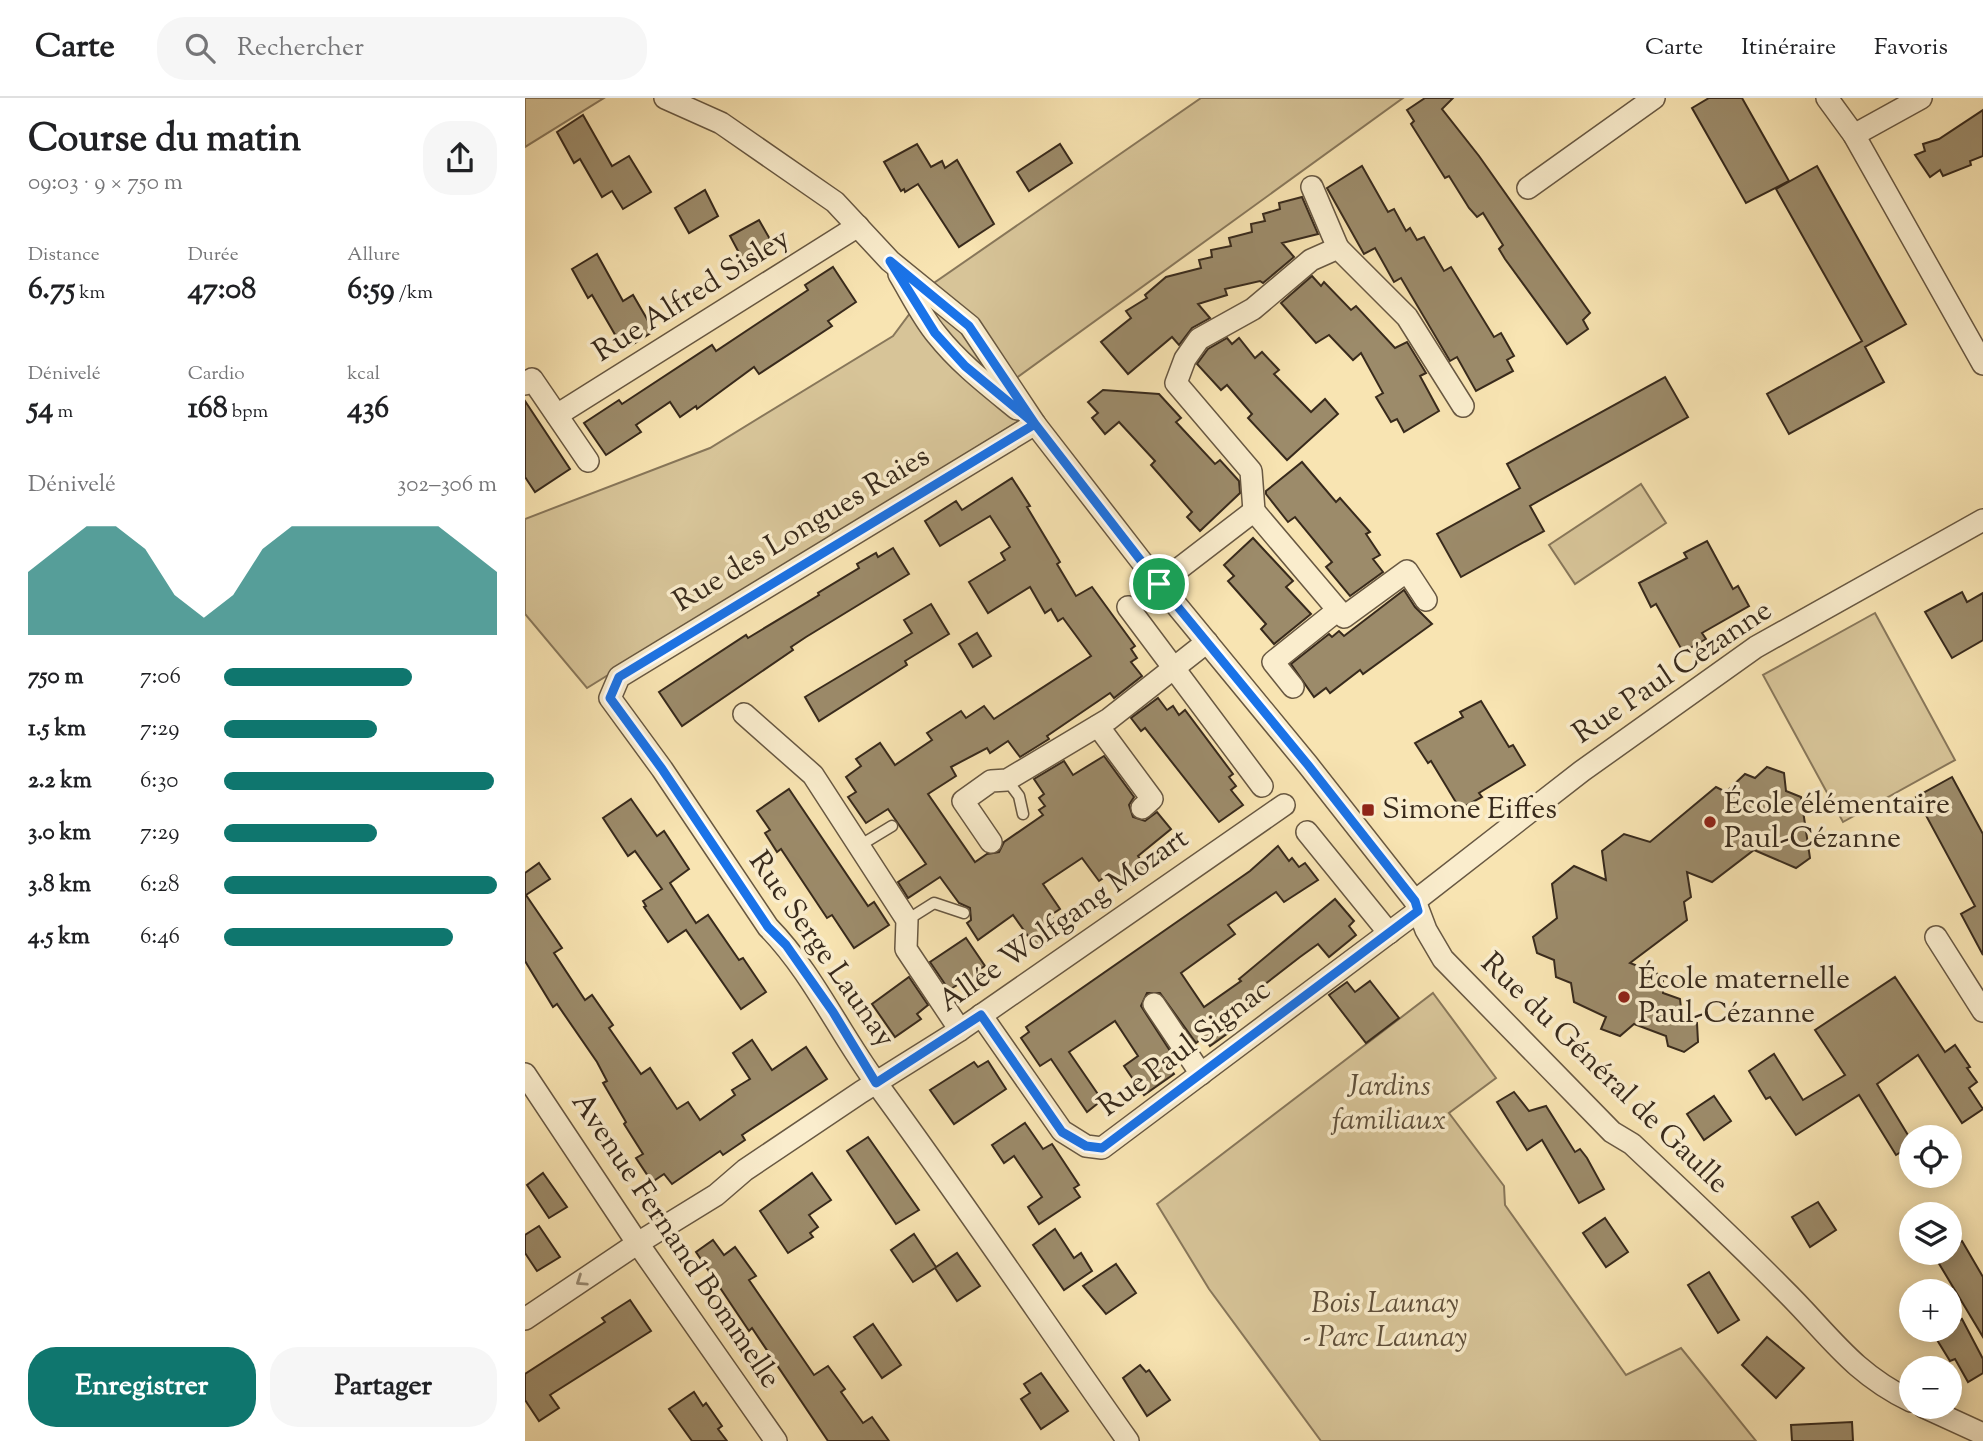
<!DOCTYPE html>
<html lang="fr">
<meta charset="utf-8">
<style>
body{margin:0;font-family:"Sorts Mill Goudy",serif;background:#f6f6f6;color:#202124;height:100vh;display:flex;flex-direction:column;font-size:26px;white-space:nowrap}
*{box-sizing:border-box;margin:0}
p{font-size:23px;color:#757577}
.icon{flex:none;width:38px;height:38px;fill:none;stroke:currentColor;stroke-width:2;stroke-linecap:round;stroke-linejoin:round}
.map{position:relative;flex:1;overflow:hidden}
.side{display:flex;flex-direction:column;background:#fff;width:525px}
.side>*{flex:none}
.controls{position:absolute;left:1374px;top:1027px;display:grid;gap:14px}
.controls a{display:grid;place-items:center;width:63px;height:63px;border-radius:50%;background:#fff;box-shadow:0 4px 18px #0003;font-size:35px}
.pin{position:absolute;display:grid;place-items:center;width:60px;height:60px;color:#fff;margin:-30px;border:4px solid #fff;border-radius:50%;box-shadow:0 2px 7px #0007}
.round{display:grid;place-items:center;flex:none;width:74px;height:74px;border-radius:28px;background:#f6f6f6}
.summary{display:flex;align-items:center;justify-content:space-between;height:119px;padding:0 28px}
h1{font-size:38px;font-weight:700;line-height:52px}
.stats{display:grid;grid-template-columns:repeat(3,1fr);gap:10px;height:119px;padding:7px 28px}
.stats div{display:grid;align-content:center}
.stats b{font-size:30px;font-weight:700}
.stats small{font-size:19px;font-weight:400}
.stats p{font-size:19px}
.chart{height:196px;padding:14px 28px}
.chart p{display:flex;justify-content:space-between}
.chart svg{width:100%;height:126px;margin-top:7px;fill:#0f766e;opacity:.7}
.button{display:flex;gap:14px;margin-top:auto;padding:14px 28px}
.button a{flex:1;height:80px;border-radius:28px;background:#0f766e;color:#fff;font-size:28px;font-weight:700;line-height:80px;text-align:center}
.button a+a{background:#f6f6f6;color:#202124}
ul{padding:0 28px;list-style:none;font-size:23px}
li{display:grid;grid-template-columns:112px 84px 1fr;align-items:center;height:52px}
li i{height:18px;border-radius:9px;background:#0f766e}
header{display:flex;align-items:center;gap:42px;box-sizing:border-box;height:98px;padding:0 35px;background:#fff;border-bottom:2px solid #e0e0e0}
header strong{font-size:33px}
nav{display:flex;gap:38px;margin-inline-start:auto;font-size:24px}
.search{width:490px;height:63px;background:#f6f6f6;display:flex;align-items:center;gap:18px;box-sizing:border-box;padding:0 24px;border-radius:28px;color:#757577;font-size:26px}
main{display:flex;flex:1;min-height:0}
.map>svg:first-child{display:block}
.green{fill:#d7c498;stroke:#88775a;stroke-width:2}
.building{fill:#9c8b6a;stroke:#382a1c;stroke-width:2}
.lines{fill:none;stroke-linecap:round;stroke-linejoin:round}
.service-casing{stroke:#685842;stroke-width:13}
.minor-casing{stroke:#685842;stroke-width:24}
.service{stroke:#faedcd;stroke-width:10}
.minor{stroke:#faedcd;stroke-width:21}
.oneway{stroke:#998c74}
.route-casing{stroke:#fff;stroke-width:14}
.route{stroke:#1a73e8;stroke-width:9}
.poi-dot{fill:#8f2418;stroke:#faedcd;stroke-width:2.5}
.labels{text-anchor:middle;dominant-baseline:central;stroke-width:7;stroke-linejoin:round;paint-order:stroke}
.street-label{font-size:30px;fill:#382a1c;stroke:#faedcd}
.poi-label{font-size:30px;fill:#382a1c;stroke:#faedcd;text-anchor:start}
.park-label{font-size:30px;font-style:italic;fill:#60503b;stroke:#faedcd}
</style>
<header>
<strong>Carte</strong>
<div class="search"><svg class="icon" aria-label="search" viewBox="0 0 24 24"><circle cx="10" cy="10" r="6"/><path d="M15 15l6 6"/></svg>Rechercher</div>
<nav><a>Carte</a><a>Itinéraire</a><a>Favoris</a></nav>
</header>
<main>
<section class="side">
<div class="summary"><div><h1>Course du matin</h1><p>09:03 · 9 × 750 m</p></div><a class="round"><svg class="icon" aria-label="share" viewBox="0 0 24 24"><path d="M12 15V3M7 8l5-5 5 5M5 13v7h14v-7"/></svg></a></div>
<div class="stats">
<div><p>Distance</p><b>6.75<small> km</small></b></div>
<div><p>Durée</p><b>47:08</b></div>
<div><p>Allure</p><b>6:59<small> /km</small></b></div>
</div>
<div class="stats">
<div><p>Dénivelé</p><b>54<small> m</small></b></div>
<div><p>Cardio</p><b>168<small> bpm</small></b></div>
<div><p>kcal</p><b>436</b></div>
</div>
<div class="chart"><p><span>Dénivelé</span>302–306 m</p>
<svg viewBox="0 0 160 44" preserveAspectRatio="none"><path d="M0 44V22L10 14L20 6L30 6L40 14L50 30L60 38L70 30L80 14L90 6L100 6L110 6L120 6L130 6L140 6L150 14L160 22V44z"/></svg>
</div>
<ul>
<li><b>750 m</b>7:06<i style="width:69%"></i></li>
<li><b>1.5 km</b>7:29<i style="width:56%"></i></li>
<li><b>2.2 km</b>6:30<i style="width:99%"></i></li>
<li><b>3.0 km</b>7:29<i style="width:56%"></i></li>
<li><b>3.8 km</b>6:28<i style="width:100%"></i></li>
<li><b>4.5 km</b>6:46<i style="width:84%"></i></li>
</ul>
<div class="button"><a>Enregistrer</a><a>Partager</a></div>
</section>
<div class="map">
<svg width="1458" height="1343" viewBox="0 0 1458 1343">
<rect width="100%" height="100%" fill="#f8e4b2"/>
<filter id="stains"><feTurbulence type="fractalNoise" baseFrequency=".00286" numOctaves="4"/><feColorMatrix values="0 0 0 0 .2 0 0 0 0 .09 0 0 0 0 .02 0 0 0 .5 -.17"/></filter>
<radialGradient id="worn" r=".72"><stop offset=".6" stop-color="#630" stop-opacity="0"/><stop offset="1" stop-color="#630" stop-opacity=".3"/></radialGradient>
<g class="green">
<path d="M0 0H79L0 49Z"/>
<path d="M676 0H878L472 294 502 318 62 590 0 516V421L185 350 368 238 406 187Z"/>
<path d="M1116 386 1141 425 1050 486 1024 447Z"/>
<path d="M1350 515 1430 662 1318 724 1238 577Z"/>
<path d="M908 895 971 980 924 1015 979 1088 980 1107 1101 1277 1156 1250 1231 1343H796L684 1191 632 1106Z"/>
</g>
<g class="building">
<path d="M900 0H928L917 11 954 58 1065 215 1058 222 1063 231 1042 246 980 161 974 151 978 147 958 115 952 119 944 110 924 78 920 80 886 26 889 23 882 12Z"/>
<path d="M1184 0H1217L1264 83 1221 105 1167 10Z"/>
<path d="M1458 12V58L1445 63 1446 67 1418 78 1415 72 1405 79 1390 57 1400 53 1398 46 1414 41Z"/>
<path d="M58 17 87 68 104 58 126 94 98 111 87 93 77 99 55 61 49 65 32 34Z"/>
<path d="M392 46 406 69 417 63 420 70 432 62 469 126 434 149 393 86 380 94 379 91 376 93 359 64Z"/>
<path d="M535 46 547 65 504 93 492 74Z"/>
<path d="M837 68 863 114 869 111 881 133 885 130 892 142 899 139 919 173 926 169 969 239 976 235 989 258 982 262 988 273 951 293 932 259 925 263 876 180 869 184 850 150 839 156 802 90Z"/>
<path d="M1292 68 1381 226 1340 249 1359 284 1264 336 1242 296 1337 243 1251 91Z"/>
<path d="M180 92 193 118 164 135 150 110Z"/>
<path d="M777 99 793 136 757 145 769 159 738 185 735 183 700 191 702 197 673 206 685 220 667 230 654 247 647 239 603 276 576 244 606 220 601 213 622 200 620 197 641 179 676 170 674 162 687 159 686 152 706 148 704 140 727 134 726 126 740 123 738 116 755 111 754 105Z"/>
<path d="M234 122 250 150 220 166 205 138Z"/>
<path d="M72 156 98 203 108 197 129 233 99 252 67 197 63 200 47 171Z"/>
<path d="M308 169 331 204 303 223 307 228 234 276 229 269 172 311 171 308 155 319 145 304 111 327 116 334 81 357 59 325 94 302 97 306 187 247 191 253 283 192 280 187Z"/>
<path d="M787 178 796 188 799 184 826 212 831 208 870 250 882 244 901 275 895 278 914 313 879 334 872 321 866 324 851 299 858 295 836 255 828 262 804 237 791 245 756 205Z"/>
<path d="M702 240 707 246 714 240 730 260 737 254 754 272 749 276 786 314 800 301 813 316 762 362 723 320 727 316 702 287 696 292 672 266 683 251Z"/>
<path d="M1140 279 1163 319 1005 408 1019 433 936 479 912 436 995 390 982 366Z"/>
<path d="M578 292 634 296 656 320 651 324 690 366 695 362 714 383 715 395 675 433 662 419 667 414 626 367 630 363 594 324 580 336 567 320 573 315 563 304Z"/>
<path d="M0 303 45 371 10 394 0 379Z"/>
<path d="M777 364 811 404 815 400 845 434 841 436 855 457 848 461 858 474 825 498 801 469 807 464 770 419 763 424 741 396V393Z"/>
<path d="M487 380 505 408 502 409 535 464 532 466 551 498 567 489 610 548 606 551 612 560 606 564 617 578 589 600 585 595 522 638 524 641 495 659 483 643 465 655 462 650 426 669 431 678 403 696 450 764 462 756 474 754 479 744 518 717 514 712 520 708 514 700 519 696 509 681 539 663 548 677 579 658 609 699 604 707 608 719 620 723 632 714 646 731 613 758 623 773 595 794 583 777 574 783 557 760 518 786 535 811 526 817 537 834 513 852 488 817 453 842 442 825 446 822 445 810 434 805 415 779 383 800 373 784 401 766 363 711 341 725 323 699 331 694 321 679 336 668 331 661 355 645 370 667 407 642 402 635 436 613 441 620 459 608 469 621 566 558 538 520 533 523 526 511 520 515 505 489 463 515 444 484 480 462 476 455 485 449 465 418 415 448 400 423 431 403 437 412Z"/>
<path d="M728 440 768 483 761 489 786 516 749 546 736 531 741 526 703 483 709 478 699 467Z"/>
<path d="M1182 443 1208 491 1213 488 1224 508 1177 535 1181 541 1158 554 1131 506 1126 509 1114 485 1162 460 1159 455Z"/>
<path d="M368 450 384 476 281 539 266 549 268 552 157 628 134 594 221 537 223 540 294 497 293 495 334 470 332 466 351 455 353 459Z"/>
<path d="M879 492 890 509 907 526 838 576 835 572 805 595 801 590 789 599 766 566 804 536 807 539 814 533 819 538Z"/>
<path d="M1437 494 1442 504 1458 495V542L1427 560 1400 514Z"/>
<path d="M406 506 424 536 380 563 382 567 294 623 280 599 387 535 379 522Z"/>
<path d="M452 535 466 558 448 569 434 546Z"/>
<path d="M633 600 642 612 648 608 654 617 660 612 708 676 704 679 711 688 706 692 718 707 694 724 620 630 616 633 606 620Z"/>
<path d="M956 603 984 649 988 647 1000 667 954 695 957 699 935 711 906 663 903 665 890 645 938 619 935 614Z"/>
<path d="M1242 669 1259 675 1261 693 1276 699 1285 760 1271 770 1229 752 1187 784 1162 774 1166 799 1159 804 1162 822 1105 865 1138 878V895L1155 901 1157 919 1172 925 1173 944 1159 954 1143 948 1141 938 1109 926 1095 938 1076 931 1081 919 1049 904 1046 885 1031 879 1029 862 1012 855 1008 839 1032 820 1027 786 1049 768 1081 782 1077 753 1099 736 1125 744 1191 689 1201 694 1220 676 1230 680Z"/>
<path d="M1427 679 1458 736V857L1436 816 1450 808 1391 699Z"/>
<path d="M264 691 343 808 349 804 364 827 329 850 307 817 302 820 256 751 252 754 240 735 245 732 232 713Z"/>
<path d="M106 701 132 738 139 733 164 771 145 785 171 825 183 817 214 862 218 860 241 894 216 911 161 832 143 844 119 809 121 808 118 803 137 791 110 753 103 758 78 720Z"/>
<path d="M753 748 764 763 767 760 774 769 780 765 793 782 759 804 751 794 703 827 710 836 656 875 679 909 716 883 714 881 810 801 829 823 824 828 831 837 804 859 793 846 775 859 703 915 713 928 685 948 679 939 671 945 635 895H622L616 908 649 959 643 967 649 976 619 997 599 968 613 958 590 923 544 954 577 1002 562 1014 526 961 515 968 496 940 504 934 501 929 725 773Z"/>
<path d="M14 765 25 781 1 797 37 850 29 855 60 902 67 897 88 927 84 930 116 976 125 970 152 1011 163 1004 175 1022 210 997 207 992 225 981 208 955 227 942 247 972 281 949 302 981 217 1037 220 1042 198 1057 195 1053 147 1086 139 1076 127 1084 111 1060 118 1056 99 1026 101 1024 78 985 82 983 72 964 32 906 28 909 0 863V775Z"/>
<path d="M441 840 460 868 450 874 455 880 437 892 434 886 424 892 405 864Z"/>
<path d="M384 879 403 907 392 916 396 921 370 939 347 906Z"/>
<path d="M1370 879 1420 954 1430 947 1445 969 1442 970 1452 984 1444 990 1458 1011 1437 1025 1393 957 1352 986 1386 1042V1048L1371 1057 1334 997 1271 1037 1245 999 1241 1001 1224 973 1249 956 1278 1002 1320 977 1290 932Z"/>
<path d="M845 883 874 920 841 945 804 897 822 884 830 894Z"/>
<path d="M463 963 481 991 429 1026 405 992 449 964 453 969Z"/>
<path d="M989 994 1004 1013 1021 1008 1050 1054 1055 1051 1062 1060 1079 1091 1054 1105 1017 1042 1002 1052 972 1004Z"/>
<path d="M1189 998 1206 1023 1179 1042 1162 1016Z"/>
<path d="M500 1025 518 1051 527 1046 554 1087 549 1090 555 1099 514 1126 503 1109 517 1099 489 1058 479 1065 467 1047Z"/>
<path d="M343 1039 394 1112 371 1126 322 1053Z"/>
<path d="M18 1075 42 1109 24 1120 2 1087Z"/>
<path d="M287 1075 306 1102 284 1117 293 1129 285 1135 288 1139 263 1155 235 1113Z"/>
<path d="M1293 1104 1311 1132 1285 1149 1267 1119Z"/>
<path d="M1080 1120 1103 1154 1081 1169 1058 1135Z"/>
<path d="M14 1128 35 1159 12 1173 0 1155V1137Z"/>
<path d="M530 1131 549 1160 556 1155 567 1173 539 1192 508 1147Z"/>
<path d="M389 1136 411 1169 432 1155 455 1188 432 1203 410 1170 388 1184 366 1152Z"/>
<path d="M188 1142 199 1157 210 1149 231 1178 224 1182 289 1277 303 1268 320 1291 316 1294 338 1325 347 1319 364 1343H303L227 1230 224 1233 171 1154Z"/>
<path d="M1437 1143 1458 1179V1239L1410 1159 1424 1155V1150Z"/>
<path d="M591 1166 611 1195 581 1216 558 1188Z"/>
<path d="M1184 1174 1214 1222 1193 1235 1163 1187Z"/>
<path d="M105 1202 126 1233 25 1297 34 1310 14 1323 0 1302V1276L80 1224 77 1220Z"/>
<path d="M1437 1221 1458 1261V1275L1443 1284 1430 1261 1425 1263 1409 1237 1424 1232V1229Z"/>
<path d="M348 1226 376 1267 357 1280 329 1239Z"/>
<path d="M1242 1239 1279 1270 1251 1300 1217 1267Z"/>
<path d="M615 1267 621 1274 624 1272 645 1302 622 1318 598 1280Z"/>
<path d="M516 1275 543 1313 516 1331 496 1301 505 1295 499 1286Z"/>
<path d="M169 1294 178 1308 181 1305 197 1328 193 1331 202 1343H167L144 1311Z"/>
<path d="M1327 1324 1328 1343H1267L1266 1327Z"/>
</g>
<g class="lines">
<g class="service-casing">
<g id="service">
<path d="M482 682 494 698 498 716"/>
<path d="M334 748 367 728"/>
<path d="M382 822 409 805 439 815"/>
</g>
</g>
<g class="minor-casing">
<g id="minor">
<path d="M140 0 196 25 310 104 365 163 445 228 510 326 634 486 783 667 890 803 901 832 918 861 1087 1034 1107 1046C1158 1094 1209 1141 1258 1191 1303 1235 1326 1274 1386 1303"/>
<path d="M1302 0 1329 37 1458 266"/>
<path d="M1329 37 1396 0"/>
<path d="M787 89 813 150"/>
<path d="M1003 90 1129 0"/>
<path d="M374 176C386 196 397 219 412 237 435 266 464 288 492 311"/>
<path d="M0 286 7 281 63 363"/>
<path d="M32 317 333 128"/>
<path d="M510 326 94 579 85 600 137 671 243 829C288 875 314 935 352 986 438 1103 519 1224 603 1343"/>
<path d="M729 413 726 373 651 285 660 261 674 241 728 211 786 162 813 150 882 219 938 308"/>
<path d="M634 486 729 413 813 512"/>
<path d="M603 509 737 688"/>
<path d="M768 589 748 564 813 512 819 519 882 473 901 502"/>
<path d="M219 616 288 677 382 822 381 851 435 932"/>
<path d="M573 628 627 701 617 710"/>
<path d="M782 734 864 835"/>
<path d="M466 744 438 703 466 683 482 682 584 621 682 544"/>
<path d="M890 803 1057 673 1231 549 1458 422"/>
<path d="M1411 839 1458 913"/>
<path d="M629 906 676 976"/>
<path d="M456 917 537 1033 561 1048 577 1050 893 813"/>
<path d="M0 976 109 1140 251 1343"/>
<path d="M0 1221 113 1145 191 1097 220 1072 336 994 435 932 759 707"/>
<path d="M1399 1309 1458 1336"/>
</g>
</g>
<use href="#service" class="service"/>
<use href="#minor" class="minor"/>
</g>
<defs><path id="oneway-chevron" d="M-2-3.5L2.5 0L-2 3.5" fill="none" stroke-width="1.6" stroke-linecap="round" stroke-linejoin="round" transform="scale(1.75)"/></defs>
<use class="oneway" href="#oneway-chevron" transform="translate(56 1183) rotate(146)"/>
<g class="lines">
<g class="route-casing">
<path id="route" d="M634 486 510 326 440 268 410 235 365 163 444 228 510 326 94 579 85 600 137 671 243 829 261 847 308 914 351 985 456 917 537 1034 561 1048 577 1050 893 813 890 803 783 667 634 486"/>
</g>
<use href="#route" class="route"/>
</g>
<g class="poi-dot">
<rect x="836" y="705" width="14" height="14" rx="3.5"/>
<circle cx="1185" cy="724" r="7"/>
<circle cx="1099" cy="899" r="7"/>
</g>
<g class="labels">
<g class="street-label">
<text transform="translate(167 198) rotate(-32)">Rue Alfred Sisley</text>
<text transform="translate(277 432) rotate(-31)">Rue des Longues Raies</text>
<text transform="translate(1148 575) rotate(-34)">Rue Paul Cézanne</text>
<text transform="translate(539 823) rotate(-35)">Allée Wolfgang Mozart</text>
<text transform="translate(296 852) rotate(55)">Rue Serge Launay</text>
<text transform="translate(660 951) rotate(-37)">Rue Paul Signac</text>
<text transform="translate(1079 976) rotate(44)">Rue du Général de Gaulle</text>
<text transform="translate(150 1143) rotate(56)">Avenue Fernand Bommelle</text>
</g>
<g class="poi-label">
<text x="1199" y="707">École élémentaire<tspan x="1199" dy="34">Paul-Cézanne</tspan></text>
<text x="857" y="712">Simone Eiffes</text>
<text x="1113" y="882">École maternelle<tspan x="1113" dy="34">Paul-Cézanne</tspan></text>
</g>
<g class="park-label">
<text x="864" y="989">Jardins<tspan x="864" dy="34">familiaux</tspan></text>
<text x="860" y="1206">Bois Launay<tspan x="860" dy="34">- Parc Launay</tspan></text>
</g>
</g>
<rect width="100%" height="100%" filter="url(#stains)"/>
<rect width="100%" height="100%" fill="url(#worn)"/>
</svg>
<div class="controls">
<a><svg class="icon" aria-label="locate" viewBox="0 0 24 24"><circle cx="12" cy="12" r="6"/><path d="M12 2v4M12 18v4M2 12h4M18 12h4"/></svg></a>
<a><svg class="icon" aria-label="layers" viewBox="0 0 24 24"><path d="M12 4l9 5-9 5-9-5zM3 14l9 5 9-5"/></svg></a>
<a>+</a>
<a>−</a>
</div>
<div class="pin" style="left:634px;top:486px;background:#1e9e55"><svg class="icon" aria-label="arrive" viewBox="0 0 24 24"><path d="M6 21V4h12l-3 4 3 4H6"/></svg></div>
</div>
</main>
